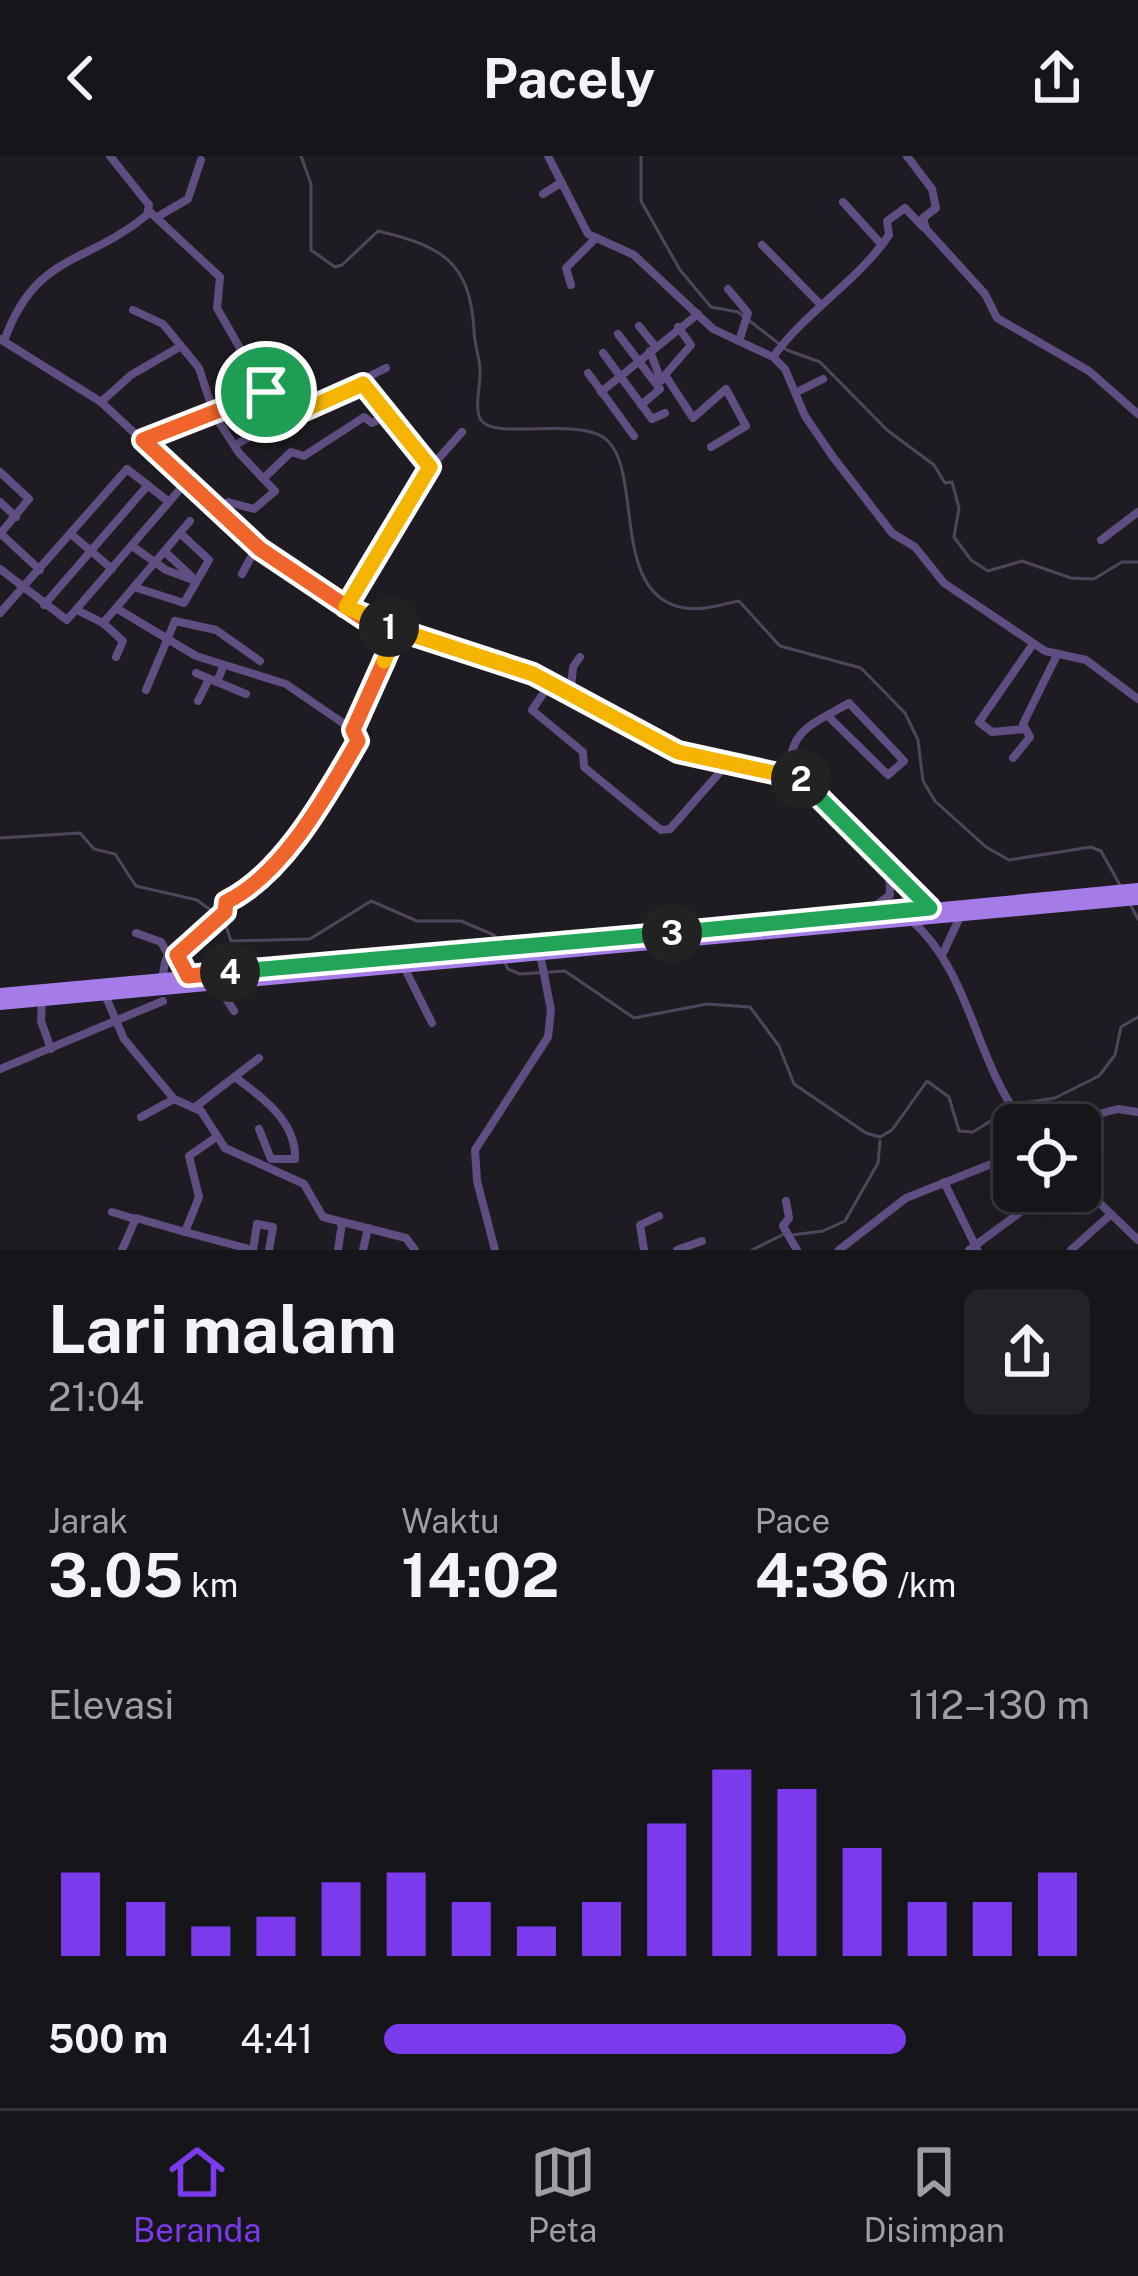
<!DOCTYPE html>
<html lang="id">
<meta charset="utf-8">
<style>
body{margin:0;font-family:"Public Sans",sans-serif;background:#232227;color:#f1f3f6;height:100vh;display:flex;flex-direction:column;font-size:45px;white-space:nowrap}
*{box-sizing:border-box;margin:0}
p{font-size:39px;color:#9e9fa2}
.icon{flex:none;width:66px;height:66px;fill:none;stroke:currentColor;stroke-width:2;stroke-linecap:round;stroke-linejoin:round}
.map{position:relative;height:1094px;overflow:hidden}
.side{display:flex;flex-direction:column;background:#16151a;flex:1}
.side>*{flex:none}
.controls{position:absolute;left:993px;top:948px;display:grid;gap:24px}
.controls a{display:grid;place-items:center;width:108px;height:108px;border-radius:18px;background:#16151a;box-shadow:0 12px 48px #0002,0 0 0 3px #353439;font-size:60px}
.pin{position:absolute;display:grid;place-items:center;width:102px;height:102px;color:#fff;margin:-51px;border:6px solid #fff;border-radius:50%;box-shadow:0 3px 12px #0007}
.km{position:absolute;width:60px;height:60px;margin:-30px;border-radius:50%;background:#222;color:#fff;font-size:33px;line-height:60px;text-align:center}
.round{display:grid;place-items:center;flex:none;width:126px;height:126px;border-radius:18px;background:#232227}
.overview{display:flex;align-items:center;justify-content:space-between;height:204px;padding:0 48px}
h1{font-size:66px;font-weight:700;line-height:90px}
.metrics{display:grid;grid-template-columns:repeat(3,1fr);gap:18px;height:204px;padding:12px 48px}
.metrics div{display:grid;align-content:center}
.metrics b{font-size:60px;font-weight:700}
.metrics small{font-size:33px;font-weight:400}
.metrics p{font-size:33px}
.chart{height:336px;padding:24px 48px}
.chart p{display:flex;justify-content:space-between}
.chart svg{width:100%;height:216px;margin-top:12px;stroke:#7c3aed;stroke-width:6}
ul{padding:0 48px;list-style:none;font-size:39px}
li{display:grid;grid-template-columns:192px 144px 1fr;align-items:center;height:90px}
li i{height:30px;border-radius:15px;background:#7c3aed}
header{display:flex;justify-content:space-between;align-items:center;height:156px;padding:0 48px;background:#16151a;font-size:54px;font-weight:700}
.tab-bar{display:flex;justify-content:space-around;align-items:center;height:168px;border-top:3px solid #353439;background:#16151a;font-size:33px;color:#9e9fa2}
.tab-bar a{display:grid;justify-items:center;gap:6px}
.tab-bar .current{color:#7c3aed}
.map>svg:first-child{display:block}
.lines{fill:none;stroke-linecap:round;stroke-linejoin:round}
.stream{stroke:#4f465c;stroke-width:3}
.minor{stroke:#604d81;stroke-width:8}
.major{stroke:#a57be7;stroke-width:12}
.split-1-casing{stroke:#fff;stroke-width:24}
.split-2-casing{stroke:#fff;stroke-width:24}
.split-3-casing{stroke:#fff;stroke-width:24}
.split-4-casing{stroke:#fff;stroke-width:24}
.split-5-casing{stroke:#fff;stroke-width:24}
.split-6-casing{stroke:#fff;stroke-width:24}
.split-1{stroke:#f0652b;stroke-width:15}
.split-2{stroke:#f5b400;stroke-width:15}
.split-3{stroke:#22a559;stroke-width:15}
.split-4{stroke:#22a559;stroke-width:15}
.split-5{stroke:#f0652b;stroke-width:15}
.split-6{stroke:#f5b400;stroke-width:15}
</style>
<header><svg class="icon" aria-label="back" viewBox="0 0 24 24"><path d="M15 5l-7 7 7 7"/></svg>Pacely<svg class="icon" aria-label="share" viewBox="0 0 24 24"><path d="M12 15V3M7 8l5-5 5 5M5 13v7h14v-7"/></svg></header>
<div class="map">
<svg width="1138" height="1094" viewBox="0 0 1138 1094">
<rect width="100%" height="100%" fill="#1e1c22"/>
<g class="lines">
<g class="stream">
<path d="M301 0 311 28V94L335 111 342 109 378 75C441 90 470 105 474 174 474 190 481 203 480 219 480 231 474 254 481 264 494 284 574 262 603 281 646 309 607 440 685 452 702 455 722 448 739 445L780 490 861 512 905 557 918 584 923 625 935 645 986 691 1009 704 1091 691 1101 695 1121 731"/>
<path d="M641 0V45L680 114 711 151 738 156 787 194 820 206 887 274 934 309 945 327 952 326 959 352 954 381 971 404 988 415 1022 405 1071 422 1094 423 1122 406H1138"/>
<path d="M0 682 80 677 94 693 115 698 136 730 197 744 224 764 231 785 310 783 371 745 417 765H461L494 779 498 789"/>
<path d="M1131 750 1138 763"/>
<path d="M504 804 508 813 520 818 565 815 634 862 707 848 750 851 779 890 794 928 866 977 880 981 892 974 927 925 949 941 959 975 973 976 1008 954"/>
<path d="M1016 948 1055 942 1099 920 1115 899 1121 871 1138 861"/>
<path d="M792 1079 823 1075 845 1065 878 1007 880 985"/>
<path d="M752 1094 782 1079"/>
</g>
<g class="minor">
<path d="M548 0 588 78 634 99 713 173 773 201 785 213 805 260 833 301 892 377 915 391 944 427 1045 495 1086 504 1138 543"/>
<path d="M907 0 932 33 936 52 923 62 926 73 985 138 997 162 1089 215 1138 258"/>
<path d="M543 38 559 28"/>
<path d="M843 46 882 89"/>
<path d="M157 61 188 43 201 4"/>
<path d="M762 89 821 149"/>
<path d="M571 129 566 112 596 82"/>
<path d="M728 133 748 157 739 185"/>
<path d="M133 154 163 168 199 212 214 258 239 297 275 335 254 353 228 346 219 352"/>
<path d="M639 170 655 190"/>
<path d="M678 171 691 189 665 219 693 262 726 233 746 270 711 291"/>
<path d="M618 178 660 233 641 249"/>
<path d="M0 183 101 246 251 385 363 462 533 519 678 596 804 625 930 752"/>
<path d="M4 185C36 96 85 110 147 59L149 49 110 0"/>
<path d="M650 195 661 225"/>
<path d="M603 197 652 263 665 257"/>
<path d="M773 201C806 155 857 126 889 79L887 65 905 52 923 71"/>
<path d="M588 217 634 280"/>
<path d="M292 222 265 236 282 264 386 212"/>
<path d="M601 236 698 158"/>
<path d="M797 236 823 223"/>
<path d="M101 246 131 219 181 190"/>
<path d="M143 283 265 236 217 152 220 121 149 55"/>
<path d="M235 289 282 264"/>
<path d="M431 311 462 276"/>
<path d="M0 316 29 343 0 378"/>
<path d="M264 322 291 296 304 300 364 261 372 267 387 260"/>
<path d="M0 346 16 361"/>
<path d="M1 378 40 414"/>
<path d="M71 378 112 413"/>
<path d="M1101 384 1138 356"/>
<path d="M132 390 166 414 196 425"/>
<path d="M165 396 191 420"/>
<path d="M0 413 67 464 188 324"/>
<path d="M242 418 257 390"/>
<path d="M134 431 184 447 209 404 180 377"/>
<path d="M44 449 148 329"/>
<path d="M346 451 431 311 363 228"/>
<path d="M116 452 190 365"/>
<path d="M77 454 103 467 116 452 196 500 286 528 353 574"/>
<path d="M0 457 127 313 169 346"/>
<path d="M175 465 216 474 260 505"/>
<path d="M103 467 123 485 116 501"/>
<path d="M196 517 217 526 223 511"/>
<path d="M217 526 246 538"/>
<path d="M549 529 532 554 583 596 584 611 661 674 670 673 727 608"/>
<path d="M146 534 175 465"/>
<path d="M570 542 573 511 580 501"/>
<path d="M198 545 209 523"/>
<path d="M1025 573 992 576 979 566 1033 488"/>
<path d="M1013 602 1030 581 1023 568 1057 499"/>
<path d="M790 620C787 574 813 568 849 547L904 605 888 619 828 560"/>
<path d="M861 760 890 739 889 712"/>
<path d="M911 764C972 817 974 906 1025 969"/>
<path d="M136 777 161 786 168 798 165 807"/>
<path d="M944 795 960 761"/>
<path d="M177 799 188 820"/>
<path d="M404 811 432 867"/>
<path d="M162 823 165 807 307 674 312 654 358 585 353 574 397 473"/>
<path d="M217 828 234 855"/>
<path d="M105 839 124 883 174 943 201 955 225 992 304 1028 323 1061 406 1082 415 1094"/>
<path d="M42 843 41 865 51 893"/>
<path d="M0 913 163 845"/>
<path d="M236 922C261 940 297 966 295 1003H271L259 973"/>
<path d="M194 952 259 902"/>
<path d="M141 961 174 943"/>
<path d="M1056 969 1118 953 1138 956"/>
<path d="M944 1026 977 1093"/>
<path d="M1080 1028 1138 1084"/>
<path d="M786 1045 789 1062 783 1070 797 1094"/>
<path d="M112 1056 135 1063"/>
<path d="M185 1076 253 1094 257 1068 273 1071 269 1094"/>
<path d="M122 1094 136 1062 185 1076 199 1041 189 1000 215 982"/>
<path d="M338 1094 342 1067"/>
<path d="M363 1094 368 1072"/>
<path d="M495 1094 477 1025 475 994 548 881 551 854 540 798"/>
<path d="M644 1094 640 1069 659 1060"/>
<path d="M677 1094 702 1085"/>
<path d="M839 1094 906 1042 1014 999"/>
<path d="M969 1094 1049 1035"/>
<path d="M1071 1094 1110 1059"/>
</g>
<g class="major">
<path d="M891 757 1138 733"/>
<path d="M0 838 644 779"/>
<path d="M0 848 1138 743"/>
</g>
</g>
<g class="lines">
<g class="split-1-casing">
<path id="split-1" d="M266 236 143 284 260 393 363 462 389 471"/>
</g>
<g class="split-2-casing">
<path id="split-2" d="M389 471 533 518 678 596 801 623"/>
</g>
<g class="split-3-casing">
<path id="split-3" d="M672 777 930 752 801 623"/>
</g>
<g class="split-4-casing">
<path id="split-4" d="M230 816 672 777"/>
</g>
<g class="split-5-casing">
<path id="split-5" d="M230 816 188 820 177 799 225 756 226 746C284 718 327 638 358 585L353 574 384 505"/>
</g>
<g class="split-6-casing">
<path id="split-6" d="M266 236 282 264 363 228 430 311 346 451 398 473 384 505"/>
</g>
<use href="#split-1" class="split-1"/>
<use href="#split-2" class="split-2"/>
<use href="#split-3" class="split-3"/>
<use href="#split-4" class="split-4"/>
<use href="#split-5" class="split-5"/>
<use href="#split-6" class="split-6"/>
</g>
</svg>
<div class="controls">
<a><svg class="icon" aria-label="locate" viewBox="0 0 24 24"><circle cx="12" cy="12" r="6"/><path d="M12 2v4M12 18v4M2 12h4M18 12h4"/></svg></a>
</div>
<div class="pin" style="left:266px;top:236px;background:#1e9e55"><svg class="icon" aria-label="arrive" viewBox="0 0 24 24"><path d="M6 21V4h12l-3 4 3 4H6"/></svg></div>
<b class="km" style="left:389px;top:471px">1</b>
<b class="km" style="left:801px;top:623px">2</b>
<b class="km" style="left:672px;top:777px">3</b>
<b class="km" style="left:230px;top:816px">4</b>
</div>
<section class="side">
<div class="overview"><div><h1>Lari malam</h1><p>21:04</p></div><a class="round"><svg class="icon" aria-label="share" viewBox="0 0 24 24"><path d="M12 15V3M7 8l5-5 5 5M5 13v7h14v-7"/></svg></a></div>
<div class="metrics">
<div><p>Jarak</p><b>3.05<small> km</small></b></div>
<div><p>Waktu</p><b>14:02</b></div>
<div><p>Pace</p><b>4:36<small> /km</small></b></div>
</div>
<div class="chart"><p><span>Elevasi</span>112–130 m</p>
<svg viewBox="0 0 160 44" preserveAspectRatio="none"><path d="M5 44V27M15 44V33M25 44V38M35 44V36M45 44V29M55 44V27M65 44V33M75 44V38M85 44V33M95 44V17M105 44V6M115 44V10M125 44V22M135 44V33M145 44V33M155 44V27"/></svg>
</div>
<ul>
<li><b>500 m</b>4:41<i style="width:74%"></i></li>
</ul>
</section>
<nav class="tab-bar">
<a class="current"><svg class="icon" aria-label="home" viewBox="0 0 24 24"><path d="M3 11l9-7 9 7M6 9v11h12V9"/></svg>Beranda</a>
<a><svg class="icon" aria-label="map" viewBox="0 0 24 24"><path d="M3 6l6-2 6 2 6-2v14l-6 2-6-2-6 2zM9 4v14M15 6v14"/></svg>Peta</a>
<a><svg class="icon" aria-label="saved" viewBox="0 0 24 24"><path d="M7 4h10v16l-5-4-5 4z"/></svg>Disimpan</a>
</nav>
